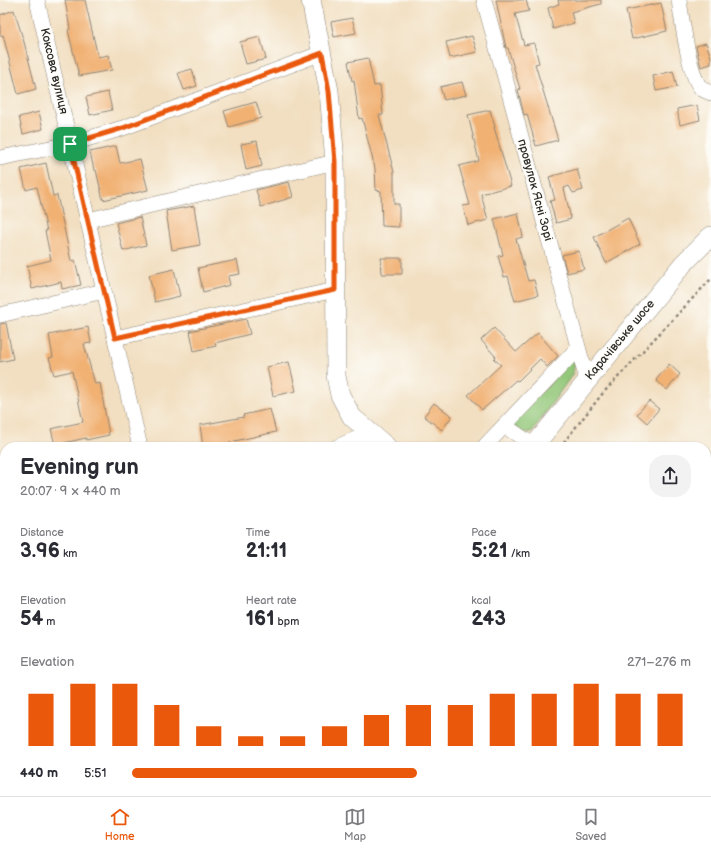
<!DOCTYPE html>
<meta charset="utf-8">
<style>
body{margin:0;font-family:"Balsamiq Sans",sans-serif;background:#f2f2f3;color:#2b2b33;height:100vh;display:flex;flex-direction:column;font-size:15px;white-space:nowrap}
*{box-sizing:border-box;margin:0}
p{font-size:13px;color:#7c7c81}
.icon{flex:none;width:22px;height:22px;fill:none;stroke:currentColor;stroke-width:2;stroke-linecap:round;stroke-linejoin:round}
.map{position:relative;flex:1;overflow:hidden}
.sheet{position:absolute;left:0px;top:442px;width:711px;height:354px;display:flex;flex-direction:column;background:#fff;border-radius:16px 16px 0 0;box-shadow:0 1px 3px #0004}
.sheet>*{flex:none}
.pin{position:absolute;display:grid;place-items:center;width:34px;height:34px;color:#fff;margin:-17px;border-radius:8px;box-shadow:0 2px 6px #0006}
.round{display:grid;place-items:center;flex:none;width:42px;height:42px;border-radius:16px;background:#f2f2f3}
.head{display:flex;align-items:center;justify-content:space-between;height:68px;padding:0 20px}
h1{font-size:22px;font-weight:800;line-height:30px}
.figures{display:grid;grid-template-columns:repeat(3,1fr);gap:6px;height:68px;padding:4px 20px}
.figures div{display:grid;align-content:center}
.figures b{font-size:20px;font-weight:800}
.figures small{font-size:11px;font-weight:400}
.figures p{font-size:11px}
.chart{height:112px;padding:8px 20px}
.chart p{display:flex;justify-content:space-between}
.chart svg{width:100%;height:72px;margin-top:4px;stroke:#ea580c;stroke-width:6}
ul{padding:0 20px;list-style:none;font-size:13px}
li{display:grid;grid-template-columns:64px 48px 1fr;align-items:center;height:30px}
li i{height:10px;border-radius:5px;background:#ea580c}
.menu{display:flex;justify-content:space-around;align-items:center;height:56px;border-top:1px solid #e1e1e2;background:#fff;font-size:11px;color:#7c7c81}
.menu a{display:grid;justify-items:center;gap:2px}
.menu .active{color:#ea580c}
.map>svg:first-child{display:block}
.green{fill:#93c779;stroke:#5f7952}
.building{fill:#f1b173}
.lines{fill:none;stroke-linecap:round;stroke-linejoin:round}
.minor-casing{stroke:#8e8576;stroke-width:16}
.major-casing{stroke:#8e8576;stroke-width:20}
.path{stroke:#8e8576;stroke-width:2.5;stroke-dasharray:3 3;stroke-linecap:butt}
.minor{stroke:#fff;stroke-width:15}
.major{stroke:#fff;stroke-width:19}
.route-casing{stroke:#fff;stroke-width:8}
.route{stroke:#ea580c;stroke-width:5}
.labels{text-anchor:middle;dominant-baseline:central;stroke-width:3;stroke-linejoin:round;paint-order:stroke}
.street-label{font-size:12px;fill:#2b2b2b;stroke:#fdfcf7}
</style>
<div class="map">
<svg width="711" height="796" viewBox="0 0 711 796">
<rect width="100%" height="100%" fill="#fdfcf7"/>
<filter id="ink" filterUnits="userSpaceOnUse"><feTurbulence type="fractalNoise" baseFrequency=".025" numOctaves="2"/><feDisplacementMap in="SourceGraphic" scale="8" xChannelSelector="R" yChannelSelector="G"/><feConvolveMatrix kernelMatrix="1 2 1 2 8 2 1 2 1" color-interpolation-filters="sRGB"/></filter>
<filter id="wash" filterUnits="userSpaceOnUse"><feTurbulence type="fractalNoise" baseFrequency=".012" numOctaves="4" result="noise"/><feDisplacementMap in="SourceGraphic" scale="16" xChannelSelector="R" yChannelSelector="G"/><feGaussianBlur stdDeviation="0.9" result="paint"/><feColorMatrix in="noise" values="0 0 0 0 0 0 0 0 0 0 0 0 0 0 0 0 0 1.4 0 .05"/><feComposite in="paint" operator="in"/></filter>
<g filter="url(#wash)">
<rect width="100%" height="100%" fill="#f2dfc1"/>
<g class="green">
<path d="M573 357 575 365 572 375 532 432 524 433 511 424Z"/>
<path d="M706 453 711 459V535L706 542Z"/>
<path d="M706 560 711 564V609L706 605Z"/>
</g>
<g id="blocks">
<g class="building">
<path d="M65 0H85L98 57 108 55 112 70 79 76 68 30 70 29Z"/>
<path d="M496 0H526L529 11 515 14 524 45 534 43 539 63 535 64 558 140 536 146 527 114 524 115 518 90 520 89 508 48H506Z"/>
<path d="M558 0H601V4L571 12 574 23 553 29 548 8 559 4Z"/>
<path d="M661 3 667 31 632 39 626 10Z"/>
<path d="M14 10 24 42 36 89 18 94 3 35 0 36V15Z"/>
<path d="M352 18 356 33 334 37 331 22Z"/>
<path d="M472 36 477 52 450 58 446 42Z"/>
<path d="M260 37 266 59 246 64 240 42Z"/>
<path d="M706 43 711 57V64L701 67 696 46Z"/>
<path d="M368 58 374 86 380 85 383 115H379L394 172V204H399V227L382 226 381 191 376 190 375 168 362 118 359 119 354 80 352 81 348 62Z"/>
<path d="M192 69 197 86 184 90 178 73Z"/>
<path d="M673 71 677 87 656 91 653 76Z"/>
<path d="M462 82 466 95 444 100 440 87Z"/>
<path d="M108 92 112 110 90 115 86 97Z"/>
<path d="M256 102 261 118 229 127 224 111Z"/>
<path d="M697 105 700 120 680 125 677 109Z"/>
<path d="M490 110 495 127H494L511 186 481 194 488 220 468 225 463 206 470 205 459 166 479 161 468 115Z"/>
<path d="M39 112 43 129 23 134 19 117Z"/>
<path d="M257 141 262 166 246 170 241 144Z"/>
<path d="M116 146 120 163 140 159 148 190 103 200 96 170H94L90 152Z"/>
<path d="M46 163 53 196 57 195 71 261 75 260 81 285 62 289 61 282 32 289 27 266 51 260 45 231H47L37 187 26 190 21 169Z"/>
<path d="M577 169 583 190 573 193 569 186 564 188 571 219 556 223 550 201 555 200 549 177Z"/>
<path d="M289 182 293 197 261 207 256 190Z"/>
<path d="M194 206 200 245 172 250 166 211Z"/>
<path d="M518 213 523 237 516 239 528 281 534 280 538 295 515 301 508 276 504 277 498 256 503 255 494 219Z"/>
<path d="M140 217 146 245 123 251 116 223Z"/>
<path d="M628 218 640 244 606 263 594 237Z"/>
<path d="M579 251 584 269 567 273 562 255Z"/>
<path d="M381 258H402V274H382Z"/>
<path d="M237 260 240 274 228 276 230 285 203 292 198 268Z"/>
<path d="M174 269 180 296 155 302 149 275Z"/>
<path d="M246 319 250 334 215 343 216 346 194 351 190 331Z"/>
<path d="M6 323 13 359 0 362V324Z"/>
<path d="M88 327 91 343 84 344 95 384 100 383 109 435 86 440V438L55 445 51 429 83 422 72 371 54 375 49 358 53 357 49 335Z"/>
<path d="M494 328 516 352 538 333 558 356 547 367 540 359 518 381 516 380 482 410 468 395 501 365 494 359 496 357 481 340Z"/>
<path d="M289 362 296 391 273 396 267 367Z"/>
<path d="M669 364 680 374 667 390 656 380Z"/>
<path d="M649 401 659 409 647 423 637 414Z"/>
<path d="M434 403 452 416 442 430 424 416Z"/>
<path d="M270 409 276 432 230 442V445L217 447H203L200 425 244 417 243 415Z"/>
</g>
</g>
</g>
<g filter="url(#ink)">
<use href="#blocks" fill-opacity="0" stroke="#8e8576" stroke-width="1"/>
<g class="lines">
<g class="minor-casing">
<g id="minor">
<path d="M37 0 140 447"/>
<path d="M484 0 587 380"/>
<path d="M679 0C682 19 689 78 702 89 705 91 709 92 711 93"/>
<path d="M0 158 70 144 123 128 322 53"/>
<path d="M88 220 335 162"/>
<path d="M0 315 104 291"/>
<path d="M115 338 335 290"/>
<path d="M505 426 534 446"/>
<path d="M337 447 370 433"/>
<path d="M484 447 578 348"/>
<path d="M0 519 5 518"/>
<path d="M0 713 5 712"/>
<path d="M706 739 711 733"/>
<path d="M551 791 559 796"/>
<path d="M661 796 665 791"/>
</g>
</g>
<g class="major-casing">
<g id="major">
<path d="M311 0 329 91 335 162 336 376 340 395 352 417 387 447"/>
<path d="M533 447 683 264 711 236"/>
<path d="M327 796 329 791"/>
</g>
</g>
<g class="path">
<path d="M560 447 603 393 711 279"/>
<path d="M347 796 350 791"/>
</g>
<use href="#minor" class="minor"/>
<use href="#major" class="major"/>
</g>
</g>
<g class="lines" filter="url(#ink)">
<g class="route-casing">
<path id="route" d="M322 53 329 91 335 162V290L115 338 70 144 123 128Z"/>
</g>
<use href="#route" class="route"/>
</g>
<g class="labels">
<g class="street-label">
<text transform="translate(54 71) rotate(77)">Коксова вулиця</text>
<text transform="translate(535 190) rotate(75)">провулок Ясні Зорі</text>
<text transform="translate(620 340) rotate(-50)">Карачівське шосе</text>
</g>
</g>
</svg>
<div class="pin" style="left:70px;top:144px;background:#1e9e55"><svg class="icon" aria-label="arrive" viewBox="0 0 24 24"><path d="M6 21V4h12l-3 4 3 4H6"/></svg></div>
<section class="sheet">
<div class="head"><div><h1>Evening run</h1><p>20:07 · 9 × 440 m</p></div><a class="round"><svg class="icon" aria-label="share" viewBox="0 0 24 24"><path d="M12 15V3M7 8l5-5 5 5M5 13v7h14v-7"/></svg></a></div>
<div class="figures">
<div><p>Distance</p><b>3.96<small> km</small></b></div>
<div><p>Time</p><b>21:11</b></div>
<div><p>Pace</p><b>5:21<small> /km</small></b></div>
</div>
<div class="figures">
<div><p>Elevation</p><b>54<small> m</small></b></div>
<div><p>Heart rate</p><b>161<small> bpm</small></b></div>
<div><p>kcal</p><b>243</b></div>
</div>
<div class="chart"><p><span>Elevation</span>271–276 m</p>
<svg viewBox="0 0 160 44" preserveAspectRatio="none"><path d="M5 44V12M15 44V6M25 44V6M35 44V19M45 44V32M55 44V38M65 44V38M75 44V32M85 44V25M95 44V19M105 44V19M115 44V12M125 44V12M135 44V6M145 44V12M155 44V12"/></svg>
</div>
<ul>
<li><b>440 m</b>5:51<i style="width:51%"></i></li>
</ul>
</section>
</div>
<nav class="menu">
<a class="active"><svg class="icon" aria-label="home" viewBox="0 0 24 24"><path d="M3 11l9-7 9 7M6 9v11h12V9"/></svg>Home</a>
<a><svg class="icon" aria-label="map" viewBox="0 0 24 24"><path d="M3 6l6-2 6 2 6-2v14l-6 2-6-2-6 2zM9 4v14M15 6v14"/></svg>Map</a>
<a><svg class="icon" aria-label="saved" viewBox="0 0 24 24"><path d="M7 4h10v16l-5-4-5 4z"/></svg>Saved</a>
</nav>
